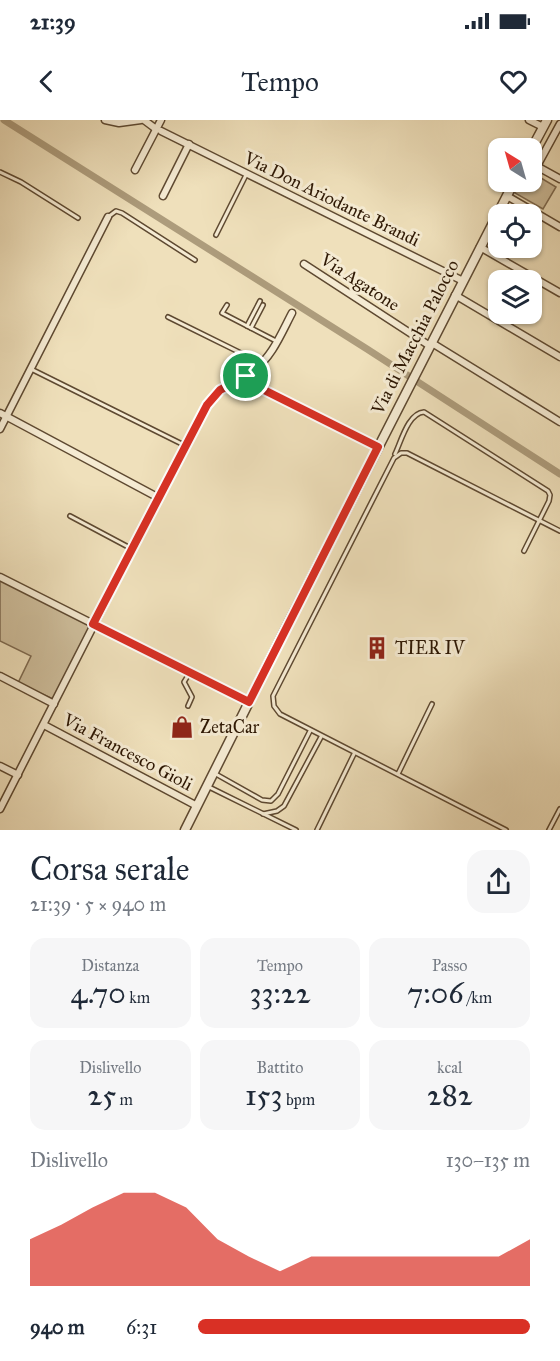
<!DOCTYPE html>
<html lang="it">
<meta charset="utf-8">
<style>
body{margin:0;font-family:"IM FELL Great Primer",serif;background:#f6f6f7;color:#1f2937;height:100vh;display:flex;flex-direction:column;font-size:22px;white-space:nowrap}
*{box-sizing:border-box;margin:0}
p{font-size:20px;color:#747a83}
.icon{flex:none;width:33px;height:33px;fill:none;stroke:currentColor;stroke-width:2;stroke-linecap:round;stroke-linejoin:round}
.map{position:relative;height:710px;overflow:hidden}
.sheet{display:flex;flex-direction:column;background:#fff;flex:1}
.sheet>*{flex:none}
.needle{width:39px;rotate:323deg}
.tools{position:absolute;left:488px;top:18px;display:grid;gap:12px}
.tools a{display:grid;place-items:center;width:54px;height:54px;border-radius:12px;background:#fff;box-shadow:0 2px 4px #0004;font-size:30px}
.pin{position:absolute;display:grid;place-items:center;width:51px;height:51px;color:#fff;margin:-26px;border:3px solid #fff;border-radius:50%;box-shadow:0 2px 6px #0007}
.round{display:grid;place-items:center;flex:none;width:63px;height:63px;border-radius:18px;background:#f6f6f7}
.head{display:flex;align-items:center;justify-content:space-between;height:102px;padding:0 30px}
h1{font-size:33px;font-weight:600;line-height:45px}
.metrics{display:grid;grid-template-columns:repeat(3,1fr);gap:9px;height:102px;padding:6px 30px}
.metrics div{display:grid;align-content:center;border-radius:15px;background:#f6f6f7;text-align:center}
.metrics b{font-size:30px;font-weight:600}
.metrics small{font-size:16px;font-weight:400}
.metrics p{font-size:16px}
.chart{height:168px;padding:12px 30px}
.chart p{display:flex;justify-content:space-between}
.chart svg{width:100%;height:108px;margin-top:6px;fill:#d93025;opacity:.7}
ul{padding:0 30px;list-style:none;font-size:20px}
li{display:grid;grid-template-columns:96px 72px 1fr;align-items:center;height:45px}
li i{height:15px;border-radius:8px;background:#d93025}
.status{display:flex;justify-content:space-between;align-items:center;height:42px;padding:0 30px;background:#fff;direction:ltr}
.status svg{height:16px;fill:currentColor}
header{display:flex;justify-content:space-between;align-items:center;height:78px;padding:0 30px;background:#fff;font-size:27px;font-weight:600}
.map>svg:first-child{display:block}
.green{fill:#cebe9c;stroke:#7e6a50;stroke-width:1.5}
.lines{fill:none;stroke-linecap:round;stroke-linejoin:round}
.canal{stroke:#ad9c7c;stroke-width:7}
.service-casing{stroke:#5e4931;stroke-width:6}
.minor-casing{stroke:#5e4931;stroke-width:9}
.tertiary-casing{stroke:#5e4931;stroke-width:11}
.service{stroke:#f5ebd3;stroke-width:3}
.minor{stroke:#f5ebd3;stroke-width:6}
.tertiary{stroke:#f5ebd3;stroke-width:8}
.route-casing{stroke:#fff;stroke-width:12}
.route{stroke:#d93025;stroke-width:8}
.labels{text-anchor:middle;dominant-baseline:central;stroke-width:6;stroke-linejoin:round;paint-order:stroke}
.street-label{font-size:18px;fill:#2d1703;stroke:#f5ebd3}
.poi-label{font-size:18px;fill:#2d1703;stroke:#f5ebd3;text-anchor:start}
</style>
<div class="status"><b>21:39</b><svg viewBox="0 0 49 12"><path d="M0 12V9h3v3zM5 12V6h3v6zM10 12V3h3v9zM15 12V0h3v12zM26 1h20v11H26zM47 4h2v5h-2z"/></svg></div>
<header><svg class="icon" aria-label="back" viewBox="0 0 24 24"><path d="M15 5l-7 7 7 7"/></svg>Tempo<svg class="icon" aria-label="heart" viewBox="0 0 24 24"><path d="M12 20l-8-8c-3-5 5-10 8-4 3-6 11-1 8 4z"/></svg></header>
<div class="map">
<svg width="560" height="710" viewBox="0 0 560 710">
<rect width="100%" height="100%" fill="#efe0bb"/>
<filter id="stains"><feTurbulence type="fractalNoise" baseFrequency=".00333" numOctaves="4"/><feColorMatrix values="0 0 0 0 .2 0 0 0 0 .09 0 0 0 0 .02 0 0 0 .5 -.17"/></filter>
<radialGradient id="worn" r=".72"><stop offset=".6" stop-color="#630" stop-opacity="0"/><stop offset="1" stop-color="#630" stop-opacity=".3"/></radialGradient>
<g class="green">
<path d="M531 52 556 67 543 89 515 73 521 62H531Z"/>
<path d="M0 460 90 506 53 579 18 563 31 536 0 521Z"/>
</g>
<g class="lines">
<path class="canal" d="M4 0 367 229 560 354"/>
<g class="service-casing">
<g id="service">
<path d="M0 52 21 62 78 98"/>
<path d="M108 97 116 91 122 93 195 140"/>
<path d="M216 115 246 55"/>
<path d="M227 185 222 193 276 221"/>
<path d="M168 197 261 243"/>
<path d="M247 206 260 181"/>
<path d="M251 208 263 185"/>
<path d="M31 249 184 325"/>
<path d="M395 334C401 322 408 293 424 292L548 371 550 375 549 381 524 431"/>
<path d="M70 396 132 429"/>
<path d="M188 586 192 577 184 562 189 554"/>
<path d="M214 653 262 680 271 681 278 674 310 611"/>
<path d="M398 654 432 584"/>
<path d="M209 667 296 710"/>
<path d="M263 694 277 691 284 686 321 617"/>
<path d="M317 710 354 634"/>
<path d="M506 710 280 594 274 586 273 576 394 338 401 333H407L560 411"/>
<path d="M549 710 560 689"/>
</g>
</g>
<g class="minor-casing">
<g id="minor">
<path d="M105 0 119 3 141 0"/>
<path d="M144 0 156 9"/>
<path d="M529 0 543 7"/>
<path d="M161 11 463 161"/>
<path d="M531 43 560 59"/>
<path d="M537 46 560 4"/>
<path d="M135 50 161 0"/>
<path d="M163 76 189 24"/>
<path d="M507 76 560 107"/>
<path d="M480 127 560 173"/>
<path d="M304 144 430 226"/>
<path d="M455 175 560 237"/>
<path d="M432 223 560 302"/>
<path d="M246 256 258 267 378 327"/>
<path d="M0 293 159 378"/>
<path d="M0 309 108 97"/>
<path d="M0 457 248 582"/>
<path d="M0 556 54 584"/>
<path d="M44 605 197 686"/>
<path d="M0 646 18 655"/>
<path d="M0 689 205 287C218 268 236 264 253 251 272 237 281 214 292 193"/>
</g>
</g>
<g class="tertiary-casing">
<g id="tertiary">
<path d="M531 30 547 0"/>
<path d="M185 710 288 504 514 62"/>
</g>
</g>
<use href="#service" class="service"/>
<use href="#minor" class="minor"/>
<use href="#tertiary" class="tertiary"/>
</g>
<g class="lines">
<g class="route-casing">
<path id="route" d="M246 256 258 267 378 327 249 582 93 504 207 285 220 270Z"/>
</g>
<use href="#route" class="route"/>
</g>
<defs>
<g id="building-bare" transform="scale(1.8)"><path d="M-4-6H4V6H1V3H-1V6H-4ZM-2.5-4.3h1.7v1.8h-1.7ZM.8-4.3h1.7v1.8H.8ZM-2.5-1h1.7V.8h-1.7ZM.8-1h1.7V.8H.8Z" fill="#8f2418" stroke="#f5ebd3" stroke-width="2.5" paint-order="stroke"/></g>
<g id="shop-bare" transform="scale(1.8)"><path d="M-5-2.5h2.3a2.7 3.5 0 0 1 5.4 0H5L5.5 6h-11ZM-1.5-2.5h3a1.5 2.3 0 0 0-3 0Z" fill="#8f2418" stroke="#f5ebd3" stroke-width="2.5" paint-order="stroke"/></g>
</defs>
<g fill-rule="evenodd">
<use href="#building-bare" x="377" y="528"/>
<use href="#shop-bare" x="182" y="607"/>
</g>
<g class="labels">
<g class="street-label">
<text transform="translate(332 79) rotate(26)">Via Don Ariodante Brandi</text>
<text transform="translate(360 162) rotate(33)">Via Agatone</text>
<text transform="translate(415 217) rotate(-63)">Via di Macchia Palocco</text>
<text transform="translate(128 632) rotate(28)">Via Francesco Gioli</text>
</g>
<g class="poi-label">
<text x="395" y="528">TIER IV</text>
<text x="200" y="607">ZetaCar</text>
</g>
</g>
<rect width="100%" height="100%" filter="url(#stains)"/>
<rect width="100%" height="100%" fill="url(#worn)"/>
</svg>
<div class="tools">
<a><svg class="needle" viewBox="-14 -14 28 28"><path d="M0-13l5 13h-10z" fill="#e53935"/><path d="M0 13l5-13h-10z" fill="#747a83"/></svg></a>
<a><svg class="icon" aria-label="locate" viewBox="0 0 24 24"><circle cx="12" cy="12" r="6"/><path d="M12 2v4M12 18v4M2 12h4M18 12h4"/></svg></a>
<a><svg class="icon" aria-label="layers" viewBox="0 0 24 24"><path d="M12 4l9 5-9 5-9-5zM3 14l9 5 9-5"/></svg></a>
</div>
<div class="pin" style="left:246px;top:256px;background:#1e9e55"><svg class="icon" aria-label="arrive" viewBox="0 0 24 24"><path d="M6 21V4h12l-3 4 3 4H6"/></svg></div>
</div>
<section class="sheet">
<div class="head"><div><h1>Corsa serale</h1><p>21:39 · 5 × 940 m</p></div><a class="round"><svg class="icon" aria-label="share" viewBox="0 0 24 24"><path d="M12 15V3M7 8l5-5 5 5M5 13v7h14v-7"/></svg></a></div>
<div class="metrics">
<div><p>Distanza</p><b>4.70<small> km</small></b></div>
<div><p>Tempo</p><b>33:22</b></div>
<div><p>Passo</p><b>7:06<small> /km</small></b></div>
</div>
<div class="metrics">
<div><p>Dislivello</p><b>25<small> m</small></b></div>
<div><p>Battito</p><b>153<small> bpm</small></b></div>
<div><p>kcal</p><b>282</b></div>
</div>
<div class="chart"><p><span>Dislivello</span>130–135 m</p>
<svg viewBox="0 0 160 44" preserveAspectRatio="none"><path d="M0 44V25L10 19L20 12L30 6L40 6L50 12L60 25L70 32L80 38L90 32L100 32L110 32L120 32L130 32L140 32L150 32L160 25V44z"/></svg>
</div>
<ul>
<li><b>940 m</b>6:31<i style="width:100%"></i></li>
</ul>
</section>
